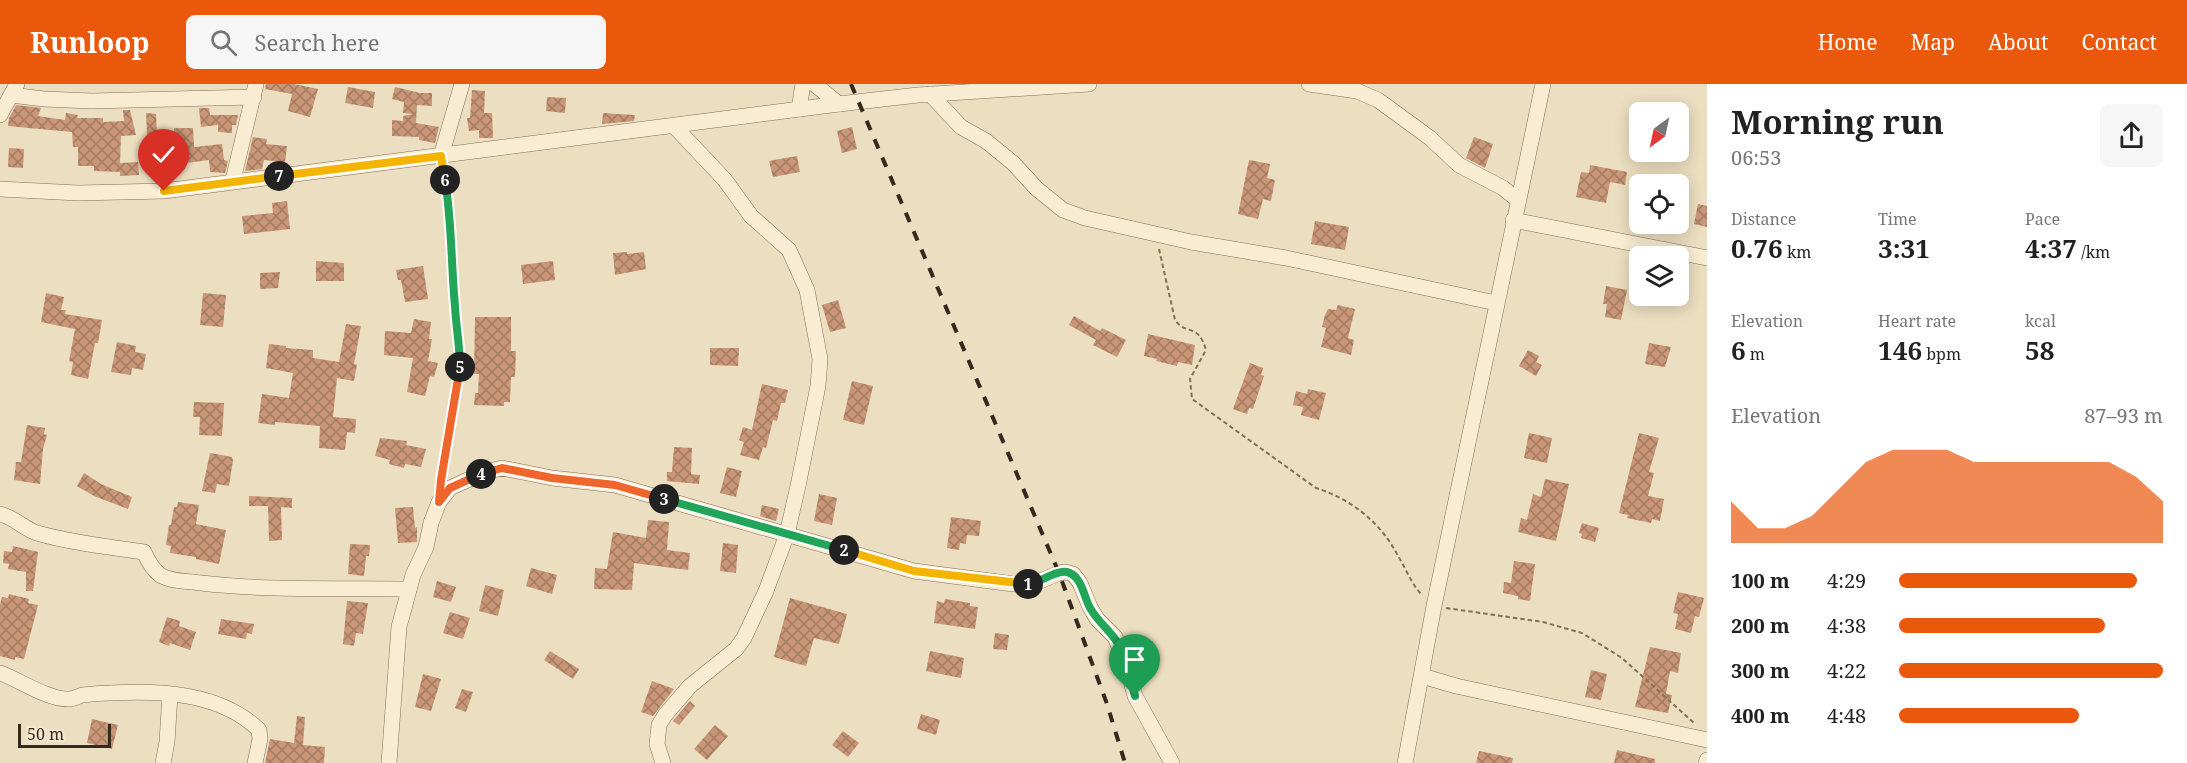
<!DOCTYPE html>
<meta charset="utf-8">
<style>
body{margin:0;font-family:"Noto Serif",serif;background:#f6f6f6;color:#222;height:100vh;display:flex;flex-direction:column;font-size:22px;white-space:nowrap}
*{box-sizing:border-box;margin:0}
p{font-size:20px;color:#767676}
.icon{flex:none;width:33px;height:33px;fill:none;stroke:currentColor;stroke-width:2;stroke-linecap:round;stroke-linejoin:round}
.map{position:relative;flex:1;overflow:hidden}
.side{display:flex;flex-direction:column;background:#fff;width:480px}
.side>*{flex:none}
.needle{width:39px;rotate:213deg}
.fabs{position:absolute;left:1629px;top:18px;display:grid;gap:12px}
.fabs a{display:grid;place-items:center;width:60px;height:60px;border-radius:9px;background:#fff;box-shadow:0 3px 15px #0003;font-size:30px}
.scale{position:absolute;left:18px;bottom:15px;width:93px;box-sizing:border-box;padding-left:6px;border:3px solid #35281d;border-top:0;font-size:16px;line-height:21px;white-space:nowrap;color:#35281d;-webkit-text-stroke:4px #f4e9d0;paint-order:stroke}
.pin{position:absolute;display:grid;place-items:center;width:51px;height:51px;color:#fff;margin:-62px -26px;border-radius:50% 50% 50% 0;rotate:-45deg;box-shadow:0 0 6px #0007}
.pin .icon{rotate:45deg}
.km{position:absolute;width:30px;height:30px;margin:-15px;border-radius:50%;background:#222;color:#fff;font-size:16px;line-height:30px;text-align:center}
.round{display:grid;place-items:center;flex:none;width:63px;height:63px;border-radius:9px;background:#f6f6f6}
.head{display:flex;align-items:center;justify-content:space-between;height:102px;padding:0 24px}
h1{font-size:33px;font-weight:700;line-height:45px}
.metrics{display:grid;grid-template-columns:repeat(3,1fr);gap:9px;height:102px;padding:6px 24px}
.metrics div{display:grid;align-content:center}
.metrics b{font-size:26px;font-weight:700}
.metrics small{font-size:16px;font-weight:400}
.metrics p{font-size:16px}
.chart{height:168px;padding:12px 24px}
.chart p{display:flex;justify-content:space-between}
.chart svg{width:100%;height:108px;margin-top:6px;fill:#ea580c;opacity:.7}
ul{padding:0 24px;list-style:none;font-size:20px}
li{display:grid;grid-template-columns:96px 72px 1fr;align-items:center;height:45px}
li i{height:15px;border-radius:8px;background:#ea580c}
header{display:flex;align-items:center;gap:36px;box-sizing:border-box;height:84px;padding:0 30px;background:#ea580c;color:#fff}
header strong{font-size:28px}
nav{display:flex;gap:33px;margin-inline-start:auto;font-size:21px}
.search{width:420px;height:54px;background:#f6f6f6;display:flex;align-items:center;gap:15px;box-sizing:border-box;padding:0 21px;border-radius:9px;color:#767676;font-size:22px}
main{display:flex;flex:1;min-height:0}
.map>svg:first-child{display:block}
.building{fill:url(#building-cross-hatch)}
.lines{fill:none;stroke-linecap:round;stroke-linejoin:round}
.minor-casing{stroke:#856f59;stroke-width:16}
.path{stroke:#856f59;stroke-width:2;stroke-dasharray:4.5 3;stroke-linecap:butt}
.minor{stroke:#f8ecd3;stroke-width:15}
.rail{stroke:#35281d;stroke-width:4;stroke-dasharray:10 10;stroke-linecap:butt}
.split-1-casing{stroke:#fff;stroke-width:12}
.split-2-casing{stroke:#fff;stroke-width:12}
.split-3-casing{stroke:#fff;stroke-width:12}
.split-4-casing{stroke:#fff;stroke-width:12}
.split-5-casing{stroke:#fff;stroke-width:12}
.split-6-casing{stroke:#fff;stroke-width:12}
.split-7-casing{stroke:#fff;stroke-width:12}
.split-8-casing{stroke:#fff;stroke-width:12}
.split-1{stroke:#22a559;stroke-width:8}
.split-2{stroke:#f5b400;stroke-width:8}
.split-3{stroke:#22a559;stroke-width:8}
.split-4{stroke:#f0652b;stroke-width:8}
.split-5{stroke:#f0652b;stroke-width:8}
.split-6{stroke:#22a559;stroke-width:8}
.split-7{stroke:#f5b400;stroke-width:8}
.split-8{stroke:#f5b400;stroke-width:8}
</style>
<header>
<strong>Runloop</strong>
<div class="search"><svg class="icon" aria-label="search" viewBox="0 0 24 24"><circle cx="10" cy="10" r="6"/><path d="M15 15l6 6"/></svg>Search here</div>
<nav><a>Home</a><a>Map</a><a>About</a><a>Contact</a></nav>
</header>
<main>
<div class="map">
<svg width="1707" height="679" viewBox="0 0 1707 679">
<defs>
<pattern id="building-cross-hatch" width="8" height="8" patternUnits="userSpaceOnUse" patternTransform="scale(1.5)"><rect width="8" height="8" fill="#c99777"/><path d="M0 0l8 8M0 8l8-8" fill="none" stroke="#a47b61"/></pattern>
</defs>
<rect width="100%" height="100%" fill="#ecdec0"/>
<g class="building">
<path d="M266 0H294L318 5 310 33 288 27 292 10 265 5Z"/>
<path d="M348 3 375 8 373 24 345 19Z"/>
<path d="M395 3 420 9H432V22L417 21 416 39 439 43 435 59 419 56V53L392 52V36L403 37V32L413 30 403 29 404 18 392 15Z"/>
<path d="M472 6 485 7 484 29H492L493 54H479V46L469 47 467 34H470Z"/>
<path d="M547 13 566 14 565 29 546 27Z"/>
<path d="M16 21 41 24 38 32 65 36 66 29 78 31 77 34H103V38L124 37 123 26H130L136 51 121 52 120 79 138 78 139 91 120 92V88L94 87V82H78V63H73L72 48 8 42 9 34Z"/>
<path d="M199 24H209L210 31H238L236 41H232V49L218 48V41L201 43Z"/>
<path d="M146 29 156 30 157 51H147Z"/>
<path d="M603 29 635 31 634 37 602 40Z"/>
<path d="M852 43 857 65 842 69 837 47Z"/>
<path d="M174 44H193L194 63 222 60 224 76 228 77 225 89 210 88 209 76 179 80 177 69H174Z"/>
<path d="M253 53 267 55 266 60 287 62 285 78 264 76 262 85 245 87Z"/>
<path d="M1474 53 1493 60 1485 84 1466 74Z"/>
<path d="M9 64 24 65 23 84 8 83Z"/>
<path d="M797 72 800 88 773 93 769 77Z"/>
<path d="M1249 76 1270 80 1267 94 1275 96 1271 117 1263 115 1258 135 1238 130Z"/>
<path d="M1590 81 1627 88 1625 101 1610 98 1606 119 1576 113 1581 88 1589 89Z"/>
<path d="M287 117 290 145 244 150 242 132 273 129 272 119Z"/>
<path d="M1698 120 1707 122V143L1694 140Z"/>
<path d="M1315 137 1349 143 1345 166 1311 160Z"/>
<path d="M627 168V170L644 168 646 185 615 191 613 169Z"/>
<path d="M316 177 344 179V197H316Z"/>
<path d="M553 177 555 196 523 200 521 181Z"/>
<path d="M423 182 428 215 405 218 401 196H398L396 186Z"/>
<path d="M280 188 278 204 260 205V189Z"/>
<path d="M1606 202 1627 206 1621 236 1605 233 1607 220H1603Z"/>
<path d="M46 209 64 213 61 226H66L65 230 102 236 98 259H95L88 295 71 291 73 278 69 277 75 245 41 238Z"/>
<path d="M203 209 226 211 223 243 200 241Z"/>
<path d="M838 216 846 244 830 248 822 221Z"/>
<path d="M1338 221 1355 225 1348 254 1354 256 1351 271 1321 263 1326 244 1322 243 1325 231 1328 225 1336 226Z"/>
<path d="M1074 232 1100 247 1102 244 1126 256 1117 273 1093 261 1096 256 1069 241Z"/>
<path d="M475 233H511V267H516L515 293H511L510 318H504V322L474 321 475 309H478L479 290H474Z"/>
<path d="M414 235 431 238 429 255H432L428 277 438 279 434 293 430 292 425 312 407 308 413 274 384 271 385 247 411 249Z"/>
<path d="M346 240 361 242 354 280 357 281 354 297 337 294 333 333 356 335 355 349 347 348 345 366 319 364 320 342 275 338V341L258 339 262 310 289 314 293 289 266 284 269 260 286 262V264L313 266V274L339 278Z"/>
<path d="M1148 250 1195 261 1192 281 1178 278 1177 282 1156 277 1157 275 1144 272Z"/>
<path d="M117 258 136 262 135 268 146 270 143 286 132 284 131 291 111 288Z"/>
<path d="M1649 259 1671 263 1665 283 1645 280Z"/>
<path d="M710 264H739L738 282 710 281Z"/>
<path d="M1528 266 1539 272 1536 278 1542 281 1536 292 1519 282Z"/>
<path d="M1250 279 1263 284 1261 291 1264 292 1253 325 1249 324 1247 330 1233 325Z"/>
<path d="M852 297 873 302 864 341 843 336Z"/>
<path d="M762 300 788 306 785 319H781L777 337 773 336 766 364 763 363 759 376 740 371 744 358 739 356 743 343 752 346Z"/>
<path d="M1308 305 1326 309 1319 336 1301 331 1303 323 1293 321 1296 307 1307 310Z"/>
<path d="M194 318 224 319 222 352 199 351 200 333H193Z"/>
<path d="M27 341 45 344 44 350 47 351 43 365 40 400 14 396 16 378H21Z"/>
<path d="M1529 349 1552 354 1547 379 1524 374Z"/>
<path d="M1639 349 1659 354 1649 388 1654 389 1648 412 1664 415 1660 437 1652 435 1651 439 1627 434 1628 431 1619 429Z"/>
<path d="M380 354 407 357 406 361 426 365 421 383 405 380 404 384 389 380 390 376 375 372Z"/>
<path d="M674 363 692 364 691 390 700 391 699 400 667 397V388H672Z"/>
<path d="M210 369 232 373 233 376 229 402 217 400 215 409 202 407Z"/>
<path d="M727 383 742 387 736 413 720 409Z"/>
<path d="M84 389 101 400 132 413 128 425 94 412 77 402Z"/>
<path d="M1545 395 1569 400 1556 457 1518 448 1521 434 1527 436 1533 410 1541 413Z"/>
<path d="M819 410 837 414 832 441 814 437Z"/>
<path d="M249 412 292 414V424L281 423 282 456 269 457 268 422H249Z"/>
<path d="M178 418 199 421 196 440 226 446 219 480 196 475V473L170 469 171 462 166 461 169 441H171L174 423H177Z"/>
<path d="M762 421 779 425 776 437 760 432Z"/>
<path d="M413 423 415 444 417 443V458L398 459 395 424Z"/>
<path d="M951 433 981 437 979 452 967 451 966 460 960 459 959 466 947 464Z"/>
<path d="M648 436 669 438 667 466 690 469 688 486 634 479 632 506 594 505 595 484 607 485 613 448 646 454Z"/>
<path d="M1582 439 1599 444 1595 458 1581 454 1582 450 1579 449Z"/>
<path d="M723 459 738 461 736 489 720 487Z"/>
<path d="M350 460 370 461 369 472H366L364 492 348 490Z"/>
<path d="M13 462 38 468 33 507H26V488L8 485 9 480 3 479 4 467 12 468Z"/>
<path d="M1514 477 1535 480 1530 517 1518 515V512L1503 509 1504 498 1511 499Z"/>
<path d="M531 484 557 491 552 510 526 502Z"/>
<path d="M437 497 456 503 451 518 433 513Z"/>
<path d="M485 501 504 506 498 532 479 527Z"/>
<path d="M1678 508 1704 514 1699 533 1695 532 1691 549 1675 545 1678 530 1673 529Z"/>
<path d="M9 510 29 515 28 519 38 521 24 575 15 573V576L0 572V521L2 513 8 514Z"/>
<path d="M790 514 847 530 839 560 814 554 806 582 774 573Z"/>
<path d="M945 515 970 519V522L978 523 975 545 934 539 937 517 944 519Z"/>
<path d="M347 517 368 519 363 550 356 549 354 562 343 560Z"/>
<path d="M450 528 470 534 463 555 443 549Z"/>
<path d="M167 533 180 537 179 542 196 548 190 566 170 559 169 562 159 558Z"/>
<path d="M221 535 254 540 252 550 247 549 246 555 218 550Z"/>
<path d="M995 549 1009 551 1007 566 993 565Z"/>
<path d="M1650 563 1681 569 1678 589 1670 587 1666 610 1672 611 1668 629 1635 623Z"/>
<path d="M550 567 579 585 573 595 544 576Z"/>
<path d="M930 567 964 574 961 594 926 587Z"/>
<path d="M1591 586 1607 590 1601 616 1585 613Z"/>
<path d="M423 590 441 595 431 627 415 623Z"/>
<path d="M652 597 674 605 653 632 641 628Z"/>
<path d="M462 605 473 608 466 628 455 624Z"/>
<path d="M690 617 695 622 679 641 673 637Z"/>
<path d="M921 630 940 636 936 651 917 645Z"/>
<path d="M297 632 305 633 303 661 325 663 324 679H265L270 655 294 659Z"/>
<path d="M92 635 118 641 112 665 87 659Z"/>
<path d="M715 641 728 652 707 676 694 665Z"/>
<path d="M843 647 859 659 848 673 832 661Z"/>
<path d="M1617 666 1655 675V679H1614Z"/>
<path d="M1479 667 1513 674 1512 679H1476Z"/>
</g>
<g class="lines">
<g class="minor-casing">
<g id="minor">
<path d="M814 0 839 20"/>
<path d="M1309 0 1357 7 1378 16 1430 54 1459 81 1503 104 1518 116"/>
<path d="M930 10 961 43 986 57 1013 79 1037 105 1063 126 1085 134 1191 158 1286 174 1496 219"/>
<path d="M11 11 44 15 92 17 254 13"/>
<path d="M799 25 803 0"/>
<path d="M0 31 17 0"/>
<path d="M441 72 462 0"/>
<path d="M233 96 256 0"/>
<path d="M0 105 78 109 164 107 839 20 918 11 1089 0"/>
<path d="M1513 136 1707 174"/>
<path d="M0 430C14 433 24 445 37 449 72 459 109 463 144 468 148 477 152 485 160 491 171 498 188 497 201 499 270 507 339 504 409 505"/>
<path d="M0 589C20 596 48 616 69 615 74 615 78 612 83 611 92 610 101 609 110 609 161 606 221 609 259 646L260 655 255 679"/>
<path d="M1422 592 1456 602 1707 656"/>
<path d="M163 679 167 658 170 611"/>
<path d="M389 679 399 543 413 491 426 463 431 439 439 418 450 404 485 388 502 384 552 394 615 401 914 487 1013 500 1031 501 1059 489 1065 488 1073 490 1080 499 1090 523 1097 535 1115 553 1127 582 1135 612 1172 679"/>
<path d="M663 679 657 660 659 641 665 631 690 602 736 565 744 554 766 507 787 450 798 402 818 302 820 275 807 206 789 166 751 132 725 96 674 42"/>
<path d="M1405 679 1434 522 1543 0"/>
<path d="M1706 679 1707 676"/>
</g>
</g>
<g class="path">
<path d="M1159 165 1175 236C1186 252 1198 238 1206 266L1190 295 1192 315 1316 404C1351 415 1380 438 1397 470 1405 483 1411 499 1421 510"/>
<path d="M441 393 459 288 460 257 455 223 451 131 443 84"/>
<path d="M1446 524 1543 538 1582 549 1622 574 1694 639"/>
</g>
<use href="#minor" class="minor"/>
<path class="rail" d="M851 0 1059 489 1107 620 1125 679"/>
</g>
<g class="lines">
<g class="split-1-casing">
<path id="split-1" d="M1028 500C1040 499 1055 486 1067 488 1081 491 1084 512 1089 522 1098 540 1115 549 1122 567 1128 582 1131 597 1135 612"/>
</g>
<g class="split-2-casing">
<path id="split-2" d="M844 466 914 487 1028 500"/>
</g>
<g class="split-3-casing">
<path id="split-3" d="M664 415 844 466"/>
</g>
<g class="split-4-casing">
<path id="split-4" d="M481 390 502 384 552 394 615 401 664 415"/>
</g>
<g class="split-5-casing">
<path id="split-5" d="M460 283 441 396 439 418 450 404 481 390"/>
</g>
<g class="split-6-casing">
<path id="split-6" d="M445 96C452 138 451 180 455 222 456 243 460 262 460 283"/>
</g>
<g class="split-7-casing">
<path id="split-7" d="M279 92 441 72 445 96"/>
</g>
<g class="split-8-casing">
<path id="split-8" d="M164 107 279 92"/>
</g>
<use href="#split-1" class="split-1"/>
<use href="#split-2" class="split-2"/>
<use href="#split-3" class="split-3"/>
<use href="#split-4" class="split-4"/>
<use href="#split-5" class="split-5"/>
<use href="#split-6" class="split-6"/>
<use href="#split-7" class="split-7"/>
<use href="#split-8" class="split-8"/>
</g>
</svg>
<div class="fabs">
<a><svg class="needle" viewBox="-14 -14 28 28"><path d="M0-13l5 13h-10z" fill="#e53935"/><path d="M0 13l5-13h-10z" fill="#767676"/></svg></a>
<a><svg class="icon" aria-label="locate" viewBox="0 0 24 24"><circle cx="12" cy="12" r="6"/><path d="M12 2v4M12 18v4M2 12h4M18 12h4"/></svg></a>
<a><svg class="icon" aria-label="layers" viewBox="0 0 24 24"><path d="M12 4l9 5-9 5-9-5zM3 14l9 5 9-5"/></svg></a>
</div>
<div class="scale">50 m</div>
<div class="pin" style="left:1135px;top:612px;background:#1e9e55"><svg class="icon" aria-label="arrive" viewBox="0 0 24 24"><path d="M6 21V4h12l-3 4 3 4H6"/></svg></div>
<div class="pin" style="left:164px;top:107px;background:#d93025"><svg class="icon" aria-label="check" viewBox="0 0 24 24"><path d="M5 12l5 5 9-10"/></svg></div>
<b class="km" style="left:1028px;top:500px">1</b>
<b class="km" style="left:844px;top:466px">2</b>
<b class="km" style="left:664px;top:415px">3</b>
<b class="km" style="left:481px;top:390px">4</b>
<b class="km" style="left:460px;top:283px">5</b>
<b class="km" style="left:445px;top:96px">6</b>
<b class="km" style="left:279px;top:92px">7</b>
</div>
<section class="side">
<div class="head"><div><h1>Morning run</h1><p>06:53</p></div><a class="round"><svg class="icon" aria-label="share" viewBox="0 0 24 24"><path d="M12 15V3M7 8l5-5 5 5M5 13v7h14v-7"/></svg></a></div>
<div class="metrics">
<div><p>Distance</p><b>0.76<small> km</small></b></div>
<div><p>Time</p><b>3:31</b></div>
<div><p>Pace</p><b>4:37<small> /km</small></b></div>
</div>
<div class="metrics">
<div><p>Elevation</p><b>6<small> m</small></b></div>
<div><p>Heart rate</p><b>146<small> bpm</small></b></div>
<div><p>kcal</p><b>58</b></div>
</div>
<div class="chart"><p><span>Elevation</span>87–93 m</p>
<svg viewBox="0 0 160 44" preserveAspectRatio="none"><path d="M0 44V27L10 38L20 38L30 33L40 22L50 11L60 6L70 6L80 6L90 11L100 11L110 11L120 11L130 11L140 11L150 17L160 27V44z"/></svg>
</div>
<ul>
<li><b>100 m</b>4:29<i style="width:90%"></i></li>
<li><b>200 m</b>4:38<i style="width:78%"></i></li>
<li><b>300 m</b>4:22<i style="width:100%"></i></li>
<li><b>400 m</b>4:48<i style="width:68%"></i></li>
</ul>
</section>
</main>
